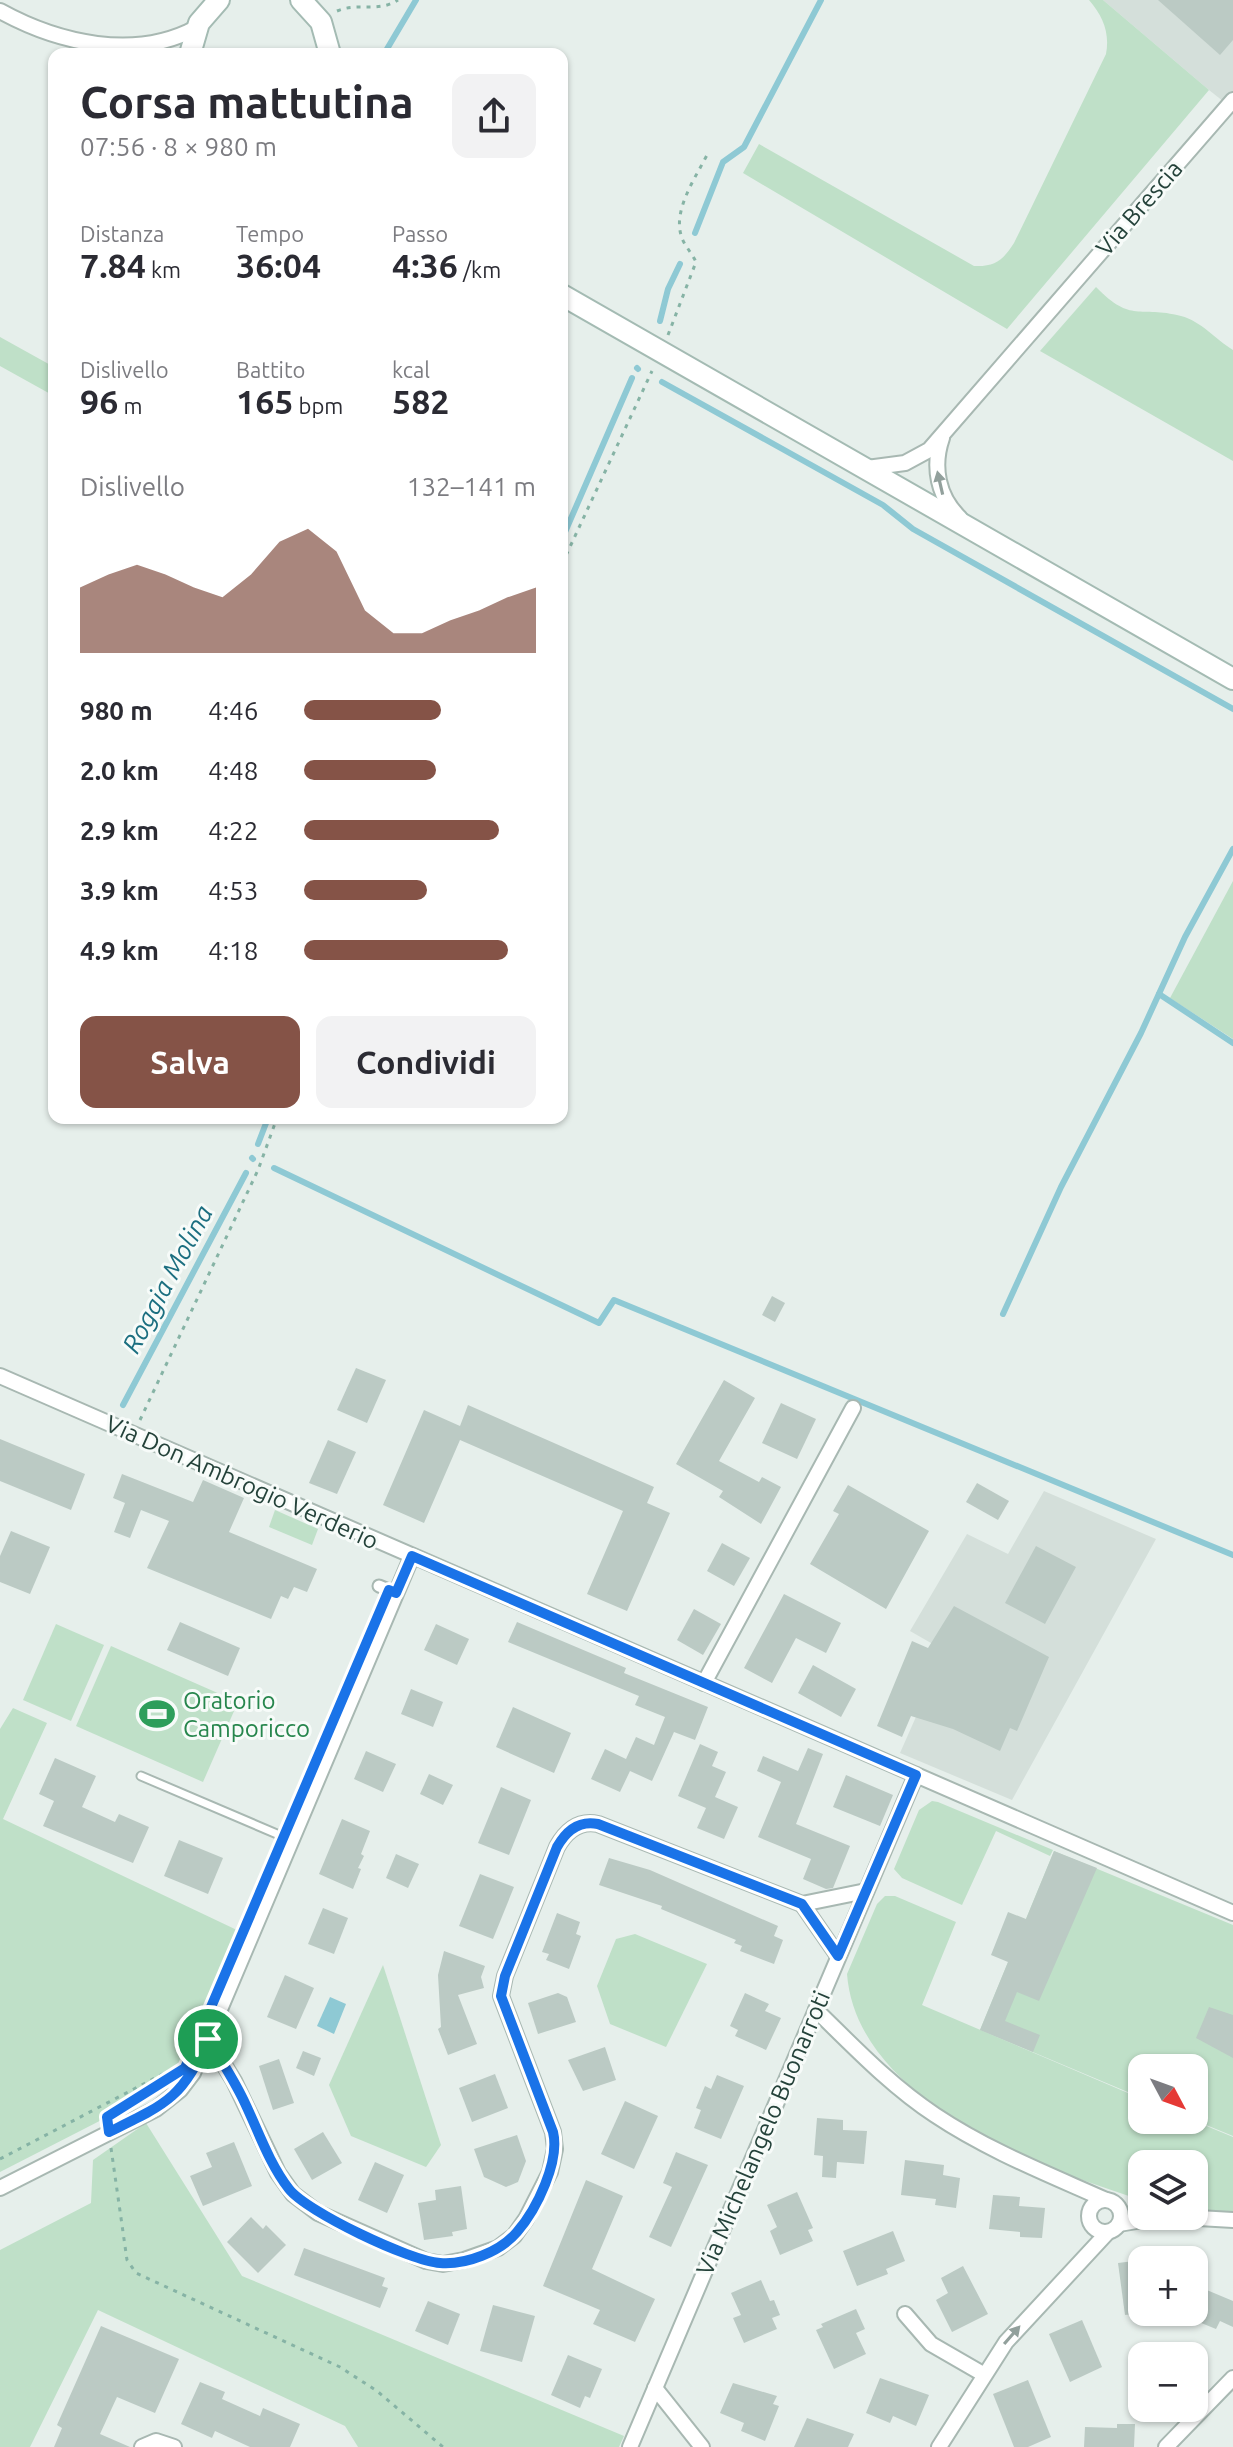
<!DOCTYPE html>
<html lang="it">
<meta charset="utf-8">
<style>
body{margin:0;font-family:Ubuntu,sans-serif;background:#f2f2f3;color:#2b2b33;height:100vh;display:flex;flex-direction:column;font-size:30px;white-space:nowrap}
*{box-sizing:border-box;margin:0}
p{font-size:26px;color:#7c7c81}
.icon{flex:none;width:44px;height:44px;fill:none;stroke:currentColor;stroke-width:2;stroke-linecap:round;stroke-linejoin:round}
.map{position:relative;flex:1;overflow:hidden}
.drawer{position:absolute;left:48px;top:48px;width:520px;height:1076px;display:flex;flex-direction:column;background:#fff;border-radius:16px;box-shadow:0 2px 6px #0004}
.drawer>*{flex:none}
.needle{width:52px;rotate:131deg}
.controls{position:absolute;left:1128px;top:2054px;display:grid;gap:16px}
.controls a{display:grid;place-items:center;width:80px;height:80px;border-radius:16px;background:#fff;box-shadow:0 2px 6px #0004;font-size:40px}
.pin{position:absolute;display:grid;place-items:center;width:68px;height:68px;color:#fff;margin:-34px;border:4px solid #fff;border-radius:50%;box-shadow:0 2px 8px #0007}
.round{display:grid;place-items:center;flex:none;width:84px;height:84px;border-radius:16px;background:#f2f2f3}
.head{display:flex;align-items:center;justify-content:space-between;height:136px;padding:0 32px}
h1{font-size:44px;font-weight:700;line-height:60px}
.stats{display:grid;grid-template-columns:repeat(3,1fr);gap:12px;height:136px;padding:8px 32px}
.stats div{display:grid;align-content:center}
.stats b{font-size:34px;font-weight:700}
.stats small{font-size:22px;font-weight:400}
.stats p{font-size:22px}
.chart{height:224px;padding:16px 32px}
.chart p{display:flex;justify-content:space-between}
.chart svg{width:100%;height:144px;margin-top:8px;fill:#855347;opacity:.7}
.cta{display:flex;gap:16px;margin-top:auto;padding:16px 32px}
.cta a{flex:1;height:92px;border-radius:16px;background:#855347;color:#fff;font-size:32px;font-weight:700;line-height:92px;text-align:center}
.cta a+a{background:#f2f2f3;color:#2b2b33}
ul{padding:0 32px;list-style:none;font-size:26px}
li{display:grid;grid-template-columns:128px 96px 1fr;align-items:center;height:60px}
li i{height:20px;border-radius:10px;background:#855347}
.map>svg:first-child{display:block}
.built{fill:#d4dfda}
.green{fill:#bfe0c8}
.water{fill:#8ec9d4}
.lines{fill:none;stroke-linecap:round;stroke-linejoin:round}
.stream{stroke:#8ec9d4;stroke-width:6}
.building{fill:#bbcac4}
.service-casing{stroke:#a8b8b2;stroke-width:11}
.pedestrian-casing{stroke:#a8b8b2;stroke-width:15}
.minor-casing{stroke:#a8b8b2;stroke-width:18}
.secondary-casing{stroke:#a4bbb3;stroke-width:24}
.path{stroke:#86b3a5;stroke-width:3;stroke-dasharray:4 6;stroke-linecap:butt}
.service{stroke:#fff;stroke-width:7}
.pedestrian{stroke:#fff;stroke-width:11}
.minor{stroke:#fff;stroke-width:14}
.secondary{stroke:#fff;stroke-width:20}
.oneway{fill:#92a09c}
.route-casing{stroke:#fff;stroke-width:16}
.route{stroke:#1a73e8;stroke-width:10}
.labels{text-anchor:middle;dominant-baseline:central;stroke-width:6;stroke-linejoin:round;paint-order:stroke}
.street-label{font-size:24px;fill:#24423a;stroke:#f7fbf9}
.leisure-label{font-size:24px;fill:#27864d;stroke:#f7fbf9;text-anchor:start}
.water-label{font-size:26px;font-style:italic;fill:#1c6f80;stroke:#f7fbf9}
</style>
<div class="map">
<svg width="1233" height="2447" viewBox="0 0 1233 2447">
<rect width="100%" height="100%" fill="#e6efeb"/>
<g class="built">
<path d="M1103 0H1233V109L1209 90Z"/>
<path d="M1044 1491 1156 1539 1012 1800 900 1753 945 1651 910 1631 967 1534 1008 1554Z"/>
</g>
<g class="green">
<path d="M1089 0H1103L1209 90 1007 329 743 173 759 144 974 266C995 267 1003 260 1014 243L1106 54C1110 33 1103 16 1089 0Z"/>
<path d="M1096 287C1132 324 1139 305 1181 316 1201 321 1215 339 1233 350V461L1040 351Z"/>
<path d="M0 337 54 367V396L0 366Z"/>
<path d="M1233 881V1039L1170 998Z"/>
<path d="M275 1510 318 1529 312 1545 269 1527Z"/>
<path d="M56 1624 104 1645 71 1721 23 1700Z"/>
<path d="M111 1646 238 1702 203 1782 76 1726Z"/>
<path d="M13 1708 47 1723 3 1819 239 1931 185 2057 162 2089 0 2172V1729Z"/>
<path d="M932 1801 938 1802 1053 1850 1050 1856 996 1831 962 1905 902 1878 894 1869 919 1810Z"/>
<path d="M1054 1851 1233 1925V2136L1194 2120V2068H1142V2098L980 2030Z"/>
<path d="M885 1896H895L956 1922 922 2005 1142 2099V2120H1192L1233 2137V2215L1194 2210V2164H1142V2200C1040 2168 857 2101 847 1974L877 1904Z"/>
<path d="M635 1934 707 1964 666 2047 610 2024 597 1986 616 1939Z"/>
<path d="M383 1965 441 2145 426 2167 351 2136 329 2085Z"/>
<path d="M146 2123 242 2276 624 2436 619 2447H358L345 2426 98 2310 30 2447H0V2250L91 2203 93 2160Z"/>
</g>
<path class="water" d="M330 1997 346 2004 334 2034 317 2026Z"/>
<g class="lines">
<g class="stream">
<path d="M384 54 416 0"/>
<path d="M695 233 723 162 744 147 821 0"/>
<path d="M660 321 668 289 680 264"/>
<path d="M637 368 638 369"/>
<path d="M662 382 883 505 913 529 1233 709"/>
<path d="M562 539 632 378"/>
<path d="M1159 994 1233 1043"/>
<path d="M258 1144 268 1118"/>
<path d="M252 1158 253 1159"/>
<path d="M274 1168 599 1323 614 1300 1233 1555"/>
<path d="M1003 1314 1061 1187 1141 1033 1185 937 1233 849"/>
<path d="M123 1405 246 1173"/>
</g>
</g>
<g class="building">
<path d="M1158 0H1233V40L1220 55Z"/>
<path d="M772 1296 785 1303 775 1322 762 1315Z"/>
<path d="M356 1368 386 1380 367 1423 337 1410Z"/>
<path d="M724 1380 755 1398 719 1461 759 1482 762 1477 781 1487 761 1524 719 1497 723 1491 676 1464Z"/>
<path d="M781 1403 816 1419 797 1459 762 1443Z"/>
<path d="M468 1405 654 1487 647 1503 670 1513 627 1611 587 1594 623 1511 460 1440 424 1523 383 1505 424 1410 460 1426Z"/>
<path d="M0 1439 85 1474 71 1510 0 1481Z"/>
<path d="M328 1440 356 1452 337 1494 309 1483Z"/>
<path d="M122 1474 193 1502 203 1480 244 1498 229 1532 317 1569 307 1592 294 1587 288 1599 281 1596 271 1619 147 1568 169 1521 141 1510 130 1538 114 1532 125 1503 113 1498Z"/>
<path d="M977 1483 1009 1501 998 1520 966 1502Z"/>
<path d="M848 1485 929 1531 886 1609 810 1564 839 1514 833 1511Z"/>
<path d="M11 1531 50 1547 30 1594 0 1582V1556Z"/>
<path d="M722 1543 750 1558 734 1586 707 1571Z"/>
<path d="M1036 1546 1076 1567 1045 1624 1005 1603Z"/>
<path d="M784 1594 841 1623 826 1653 796 1638 772 1683 744 1668Z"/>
<path d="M954 1606 1049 1657 1017 1731 1010 1728 1000 1751 953 1729 911 1716 902 1737 877 1726 912 1641 928 1648Z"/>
<path d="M694 1609 721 1624 703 1655 677 1640Z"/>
<path d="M180 1622 240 1648 228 1676 167 1650Z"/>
<path d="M517 1622 626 1668 624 1673 708 1707 695 1740 674 1732 652 1781 630 1771 620 1792 591 1779 605 1749 626 1759 636 1737 654 1745 665 1717 635 1705 639 1696 508 1642Z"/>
<path d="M436 1624 469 1639 457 1665 424 1650Z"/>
<path d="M813 1665 856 1689 841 1717 798 1693Z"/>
<path d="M411 1689 443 1702 433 1727 401 1714Z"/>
<path d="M513 1707 571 1733 554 1773 496 1747Z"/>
<path d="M700 1744 718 1752 712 1766 726 1772 715 1797 738 1807 724 1839 697 1828 706 1808 678 1796Z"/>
<path d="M808 1748 823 1754 796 1824 850 1846 833 1888 826 1889 803 1879 811 1859 758 1837 781 1782 757 1771 763 1756 798 1771Z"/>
<path d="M366 1751 396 1764 383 1792 354 1779Z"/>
<path d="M55 1758 96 1776 82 1807 115 1822 119 1814 149 1827 133 1863 43 1826 54 1801 39 1794Z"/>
<path d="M429 1774 453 1785 443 1805 420 1794Z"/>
<path d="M846 1775 893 1795 880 1826 833 1807Z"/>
<path d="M501 1787 531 1800 509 1855 478 1843Z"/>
<path d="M342 1819 370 1831 361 1854 364 1856 358 1868 361 1869 353 1889 319 1874Z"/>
<path d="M179 1840 223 1858 208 1894 164 1876Z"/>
<path d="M1054 1851 1097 1868 1039 2001 1017 1992 1005 2021 1040 2035 1033 2052 980 2030 1008 1962 991 1955 1008 1912 1026 1919Z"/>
<path d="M396 1854 419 1864 408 1888 386 1878Z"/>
<path d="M609 1858 650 1870 778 1926 774 1936 783 1940 774 1964 740 1951 742 1946 734 1943 736 1940 661 1909 662 1906 599 1885Z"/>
<path d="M480 1874 514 1887 493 1939 459 1926Z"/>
<path d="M323 1908 348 1918 334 1954 308 1944Z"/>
<path d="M557 1913 580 1922 576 1934 581 1936 569 1969 546 1960 549 1954 542 1952Z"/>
<path d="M444 1951 485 1966 481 1977 484 1988 458 1995 477 2044 448 2055 438 2029 441 2027 438 1975Z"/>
<path d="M285 1975 314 1988 296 2029 267 2017Z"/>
<path d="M558 1993 567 1997 576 2022 538 2034 528 2003Z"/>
<path d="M745 1993 769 2004 765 2011 781 2018 766 2050 735 2036 738 2030 730 2026Z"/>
<path d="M1209 2007 1233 2015V2058L1196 2038Z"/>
<path d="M605 2047 616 2080 583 2091 568 2060Z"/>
<path d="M303 2051 321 2058 314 2076 296 2068Z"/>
<path d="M279 2059 294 2103 273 2110 259 2066Z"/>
<path d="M495 2074 508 2108 472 2122 459 2088Z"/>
<path d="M717 2075 744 2086 721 2139 694 2128 701 2110 696 2108 705 2086 711 2089Z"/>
<path d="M625 2101 658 2116 634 2169 601 2154Z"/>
<path d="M817 2118 843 2120V2130L867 2131 864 2164 837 2162 836 2178 822 2177 823 2156 814 2155Z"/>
<path d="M323 2132 342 2163 312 2180 294 2149Z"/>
<path d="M517 2135 526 2161 518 2182 506 2187 484 2177 474 2149Z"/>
<path d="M234 2142 252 2186 203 2206 190 2176 212 2167 206 2153Z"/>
<path d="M676 2152 708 2165 671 2247 649 2237 672 2187 663 2183Z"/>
<path d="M905 2160 944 2165 943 2175 960 2178 956 2208 935 2205 936 2199 901 2195Z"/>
<path d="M375 2162 404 2175 387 2213 358 2200Z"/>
<path d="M586 2180 623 2196 592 2269 655 2299 635 2342 593 2324 600 2310 543 2286Z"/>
<path d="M461 2186 467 2229 452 2232 453 2236 424 2240 418 2203 436 2200 435 2190Z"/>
<path d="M797 2192 813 2228 808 2230 813 2241 780 2255 770 2231 777 2227 767 2205Z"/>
<path d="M993 2195 1020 2197 1019 2206 1045 2208 1042 2238 1020 2237V2232L989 2229Z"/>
<path d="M251 2217 263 2229 266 2225 286 2245 258 2273 227 2242Z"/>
<path d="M893 2231 905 2261 886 2269 888 2274 857 2286 843 2251Z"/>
<path d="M304 2248 385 2278 382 2286 388 2288 380 2308 294 2275Z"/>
<path d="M1142 2260V2313L1125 2315 1118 2263Z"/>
<path d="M963 2266 988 2314 952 2332 936 2300 948 2293 941 2278Z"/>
<path d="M761 2280 770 2301 774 2300 780 2315 772 2318 777 2329 744 2343 733 2318 741 2315 731 2293Z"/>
<path d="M1202 2288 1233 2301V2327L1220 2321 1216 2329 1189 2318Z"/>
<path d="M428 2301 460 2314 448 2345 415 2331Z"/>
<path d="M493 2305 535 2316 522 2362 480 2351Z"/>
<path d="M856 2309 865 2329 856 2333 866 2354 834 2369 816 2330 823 2327 821 2324Z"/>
<path d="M1082 2320 1102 2367 1070 2382 1049 2334Z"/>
<path d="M101 2326 179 2359 155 2413 117 2397 100 2434 130 2447H54L62 2428 57 2425Z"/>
<path d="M568 2355 602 2369 590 2398 585 2396 580 2408 551 2395Z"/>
<path d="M880 2378 929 2395 916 2426 893 2416 890 2423 866 2413Z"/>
<path d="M1028 2380 1051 2437 1028 2447H1014L993 2394Z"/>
<path d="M200 2382 225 2392 222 2399 260 2416 263 2408 300 2424 290 2447H250L215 2431 212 2438 181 2424Z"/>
<path d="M733 2383 777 2396 773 2404 779 2406 765 2441 741 2431 744 2423 720 2413Z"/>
<path d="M807 2418 854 2434 848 2447H794Z"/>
<path d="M1117 2424H1135L1134 2447H1084L1085 2427 1117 2428Z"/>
</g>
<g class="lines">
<g class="service-casing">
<path id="service" d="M141 1776 291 1840"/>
</g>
<g class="pedestrian-casing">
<path id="pedestrian" d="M379 1586 396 1593"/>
</g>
<g class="minor-casing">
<g id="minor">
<path d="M0 11C58 43 135 61 196 28"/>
<path d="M942 438C932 467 938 497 960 518"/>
<path d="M867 468 905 463 929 450 1233 100"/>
<path d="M0 1376 1233 1913"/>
<path d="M704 1683 853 1408"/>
<path d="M802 1904 838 1956"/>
<path d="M816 2010C854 2047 891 2086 935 2115 989 2151 1048 2174 1106 2200"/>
<path d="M208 2039 234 2081 278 2173 293 2194 318 2213 426 2261 443 2264 464 2260 498 2248 514 2236 526 2219 550 2172 555 2149 553 2132 501 1996 505 1976 557 1847C566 1831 579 1820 598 1824L802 1904 866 1891"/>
<path d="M0 2188 156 2109 180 2090 193 2073 412 1556"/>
<circle cx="1105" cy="2216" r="16"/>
<path d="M1164 2216 1233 2220"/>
<path d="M1119 2224 1166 2216"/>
<path d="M905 2314 931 2344 983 2374"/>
<path d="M655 2388 702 2447"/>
<path d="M142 2447 156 2441 174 2447"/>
<path d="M630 2447 916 1775"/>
<path d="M939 2447 1006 2342 1108 2232"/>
<path d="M1166 2447 1233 2378"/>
</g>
</g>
<g class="secondary-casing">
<g id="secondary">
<path d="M301 0 321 22 330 54"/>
<path d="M190 54 199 23 219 0"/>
<path d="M562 295 1233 679"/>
</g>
</g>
<g class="path">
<path d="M337 11C358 2 378 13 398 0"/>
<path d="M668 335 696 262C692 253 683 244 681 235 673 208 698 174 709 151"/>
<path d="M562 564 652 371"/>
<path d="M140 1420 258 1170 277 1118"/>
<path d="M134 2100 158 2085"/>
<path d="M111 2148 127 2260 136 2273 340 2367 377 2391 443 2447"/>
<path d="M0 2159 176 2067"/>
</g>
<use href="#service" class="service"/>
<use href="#pedestrian" class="pedestrian"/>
<use href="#minor" class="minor"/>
<use href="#secondary" class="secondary"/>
</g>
<defs><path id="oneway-solid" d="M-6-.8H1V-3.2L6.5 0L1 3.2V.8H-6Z" transform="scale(2)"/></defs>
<g class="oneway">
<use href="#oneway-solid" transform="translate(940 483) rotate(-103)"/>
<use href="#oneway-solid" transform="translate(1012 2335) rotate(-49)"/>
</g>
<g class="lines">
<g class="route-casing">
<path id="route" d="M412 1556 916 1775 838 1956 802 1904 598 1824C579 1820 566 1831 557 1847L505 1976 501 1996 553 2132C560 2161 537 2209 517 2232 500 2252 466 2265 440 2263 410 2261 307 2212 289 2189 268 2162 257 2127 242 2097 232 2077 220 2058 208 2039 184 2098 164 2105 109 2132L107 2117 185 2068 389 1590 396 1593Z"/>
</g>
<use href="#route" class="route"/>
</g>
<defs>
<g id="stadium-bare" transform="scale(2.76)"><path d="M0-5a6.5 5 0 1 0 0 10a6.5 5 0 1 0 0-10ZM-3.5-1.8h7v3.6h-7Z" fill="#2e9e5b" stroke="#f7fbf9" stroke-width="2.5" paint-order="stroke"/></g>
</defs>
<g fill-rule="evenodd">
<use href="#stadium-bare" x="157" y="1714"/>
</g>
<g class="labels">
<g class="street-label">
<text transform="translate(1139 208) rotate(-49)">Via Brescia</text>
<text transform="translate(242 1482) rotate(24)">Via Don Ambrogio Verderio</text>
<text transform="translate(763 2133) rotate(-67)">Via Michelangelo Buonarroti</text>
</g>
<g class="leisure-label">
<text x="183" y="1700">Oratorio<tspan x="183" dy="28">Camporicco</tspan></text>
</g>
<g class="water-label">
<text transform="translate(167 1279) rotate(-62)">Roggia Molina</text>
</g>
</g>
</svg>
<div class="controls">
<a><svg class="needle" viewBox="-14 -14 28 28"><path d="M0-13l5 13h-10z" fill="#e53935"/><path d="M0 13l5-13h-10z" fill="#7c7c81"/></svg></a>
<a><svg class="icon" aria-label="layers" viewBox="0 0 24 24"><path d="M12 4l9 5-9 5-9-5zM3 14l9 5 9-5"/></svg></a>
<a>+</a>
<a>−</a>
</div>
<div class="pin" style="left:208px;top:2039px;background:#1e9e55"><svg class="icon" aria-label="arrive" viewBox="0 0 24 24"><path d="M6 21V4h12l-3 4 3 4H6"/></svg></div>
<section class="drawer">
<div class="head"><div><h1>Corsa mattutina</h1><p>07:56 · 8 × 980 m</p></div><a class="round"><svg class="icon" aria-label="share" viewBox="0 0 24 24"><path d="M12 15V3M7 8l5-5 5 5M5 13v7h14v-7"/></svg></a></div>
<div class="stats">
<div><p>Distanza</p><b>7.84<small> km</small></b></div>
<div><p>Tempo</p><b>36:04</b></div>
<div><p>Passo</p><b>4:36<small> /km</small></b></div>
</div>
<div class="stats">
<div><p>Dislivello</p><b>96<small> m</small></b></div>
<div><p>Battito</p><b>165<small> bpm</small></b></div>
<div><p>kcal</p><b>582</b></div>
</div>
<div class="chart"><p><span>Dislivello</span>132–141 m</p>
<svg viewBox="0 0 160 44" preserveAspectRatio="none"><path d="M0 44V24L10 20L20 17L30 20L40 24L50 27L60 20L70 10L80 6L90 13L100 31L110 38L120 38L130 34L140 31L150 27L160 24V44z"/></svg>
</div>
<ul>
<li><b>980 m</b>4:46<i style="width:59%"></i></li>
<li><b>2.0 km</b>4:48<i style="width:57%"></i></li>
<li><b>2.9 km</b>4:22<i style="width:84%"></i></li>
<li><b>3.9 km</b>4:53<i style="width:53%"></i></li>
<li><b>4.9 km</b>4:18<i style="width:88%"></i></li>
</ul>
<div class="cta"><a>Salva</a><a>Condividi</a></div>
</section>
</div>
